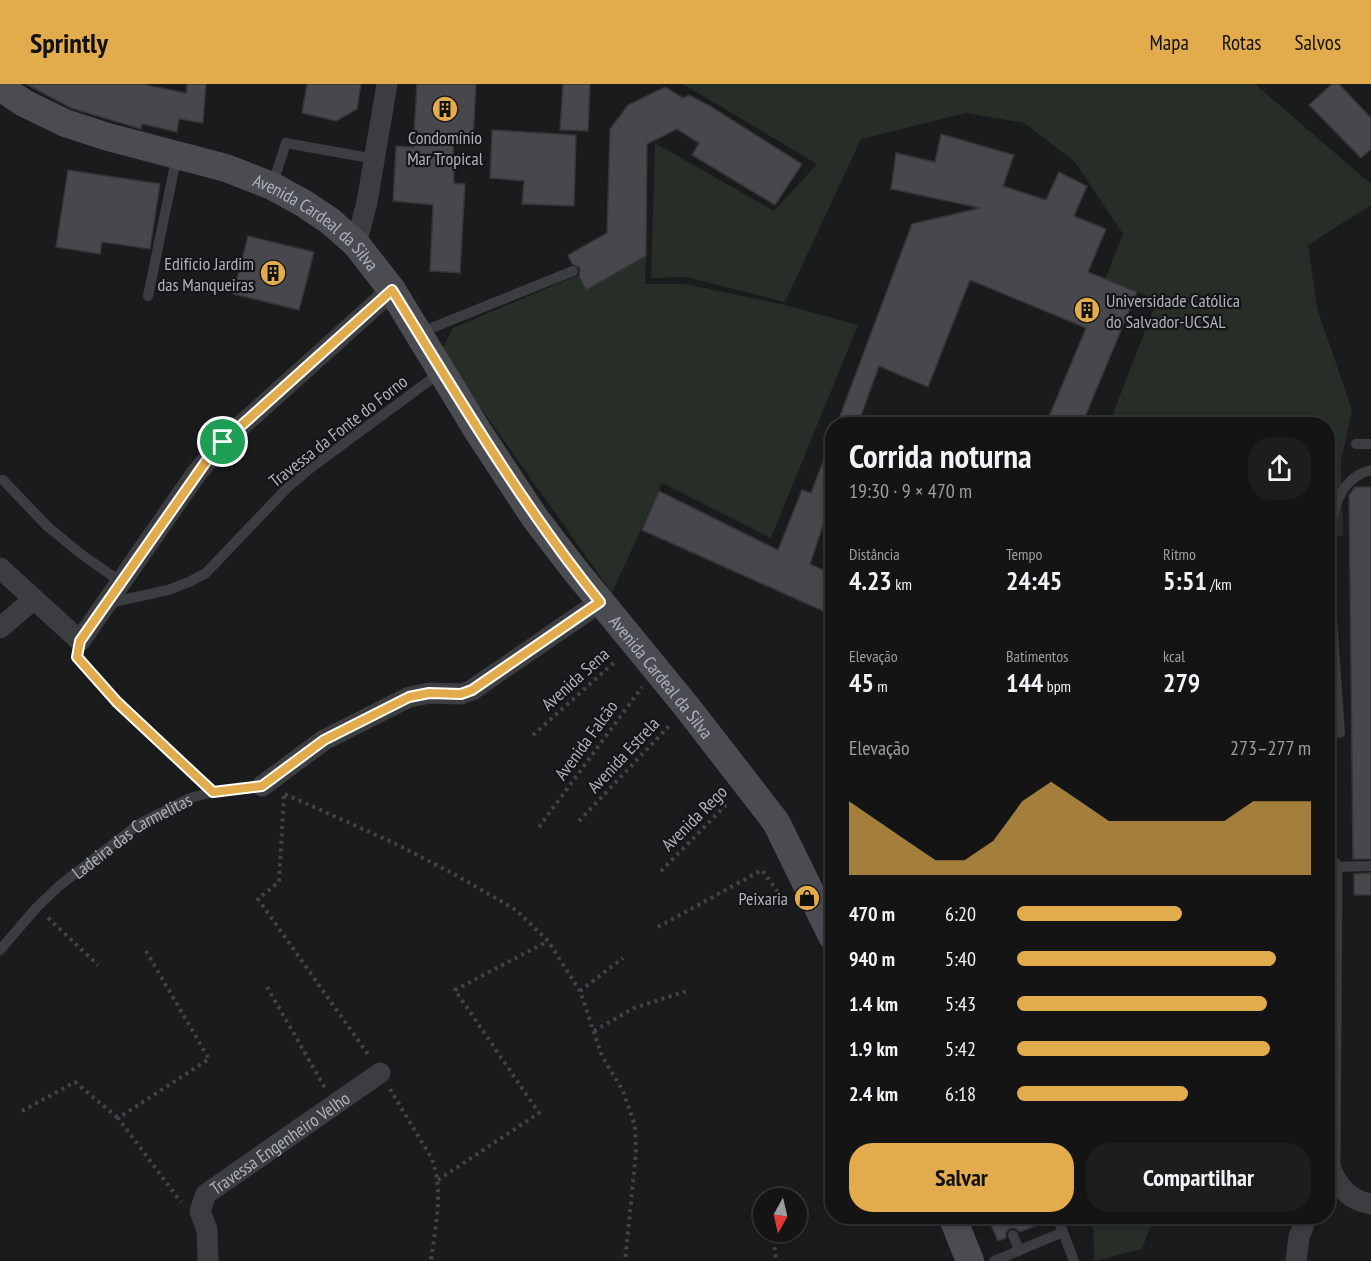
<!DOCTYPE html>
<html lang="pt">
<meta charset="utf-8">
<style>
body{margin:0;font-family:"PT Sans Narrow",sans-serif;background:#1d1d1e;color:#f1f3f6;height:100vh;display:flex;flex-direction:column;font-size:22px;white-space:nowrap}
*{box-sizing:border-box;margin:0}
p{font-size:20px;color:#9d9ea0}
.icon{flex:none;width:33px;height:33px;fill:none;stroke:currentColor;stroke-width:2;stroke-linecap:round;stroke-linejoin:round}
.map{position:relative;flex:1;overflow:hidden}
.sheet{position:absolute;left:825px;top:333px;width:510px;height:807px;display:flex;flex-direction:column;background:#141415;border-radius:24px;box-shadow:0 3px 9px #0003,0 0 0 2px #333334}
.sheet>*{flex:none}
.needle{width:39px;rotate:188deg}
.buttons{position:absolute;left:753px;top:1104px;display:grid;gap:12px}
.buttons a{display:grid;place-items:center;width:54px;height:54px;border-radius:50%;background:#141415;box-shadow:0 3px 9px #0003,0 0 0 2px #333334;font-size:30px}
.pin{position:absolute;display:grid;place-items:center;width:51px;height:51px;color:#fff;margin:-26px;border:3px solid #fff;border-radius:50%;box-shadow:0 2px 6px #0007}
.round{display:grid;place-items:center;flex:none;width:63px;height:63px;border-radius:24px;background:#1d1d1e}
.head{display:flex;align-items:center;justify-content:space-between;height:102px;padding:0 24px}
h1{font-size:33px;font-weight:700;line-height:45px}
.figures{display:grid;grid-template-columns:repeat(3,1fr);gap:9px;height:102px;padding:6px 24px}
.figures div{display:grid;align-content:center}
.figures b{font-size:26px;font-weight:700}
.figures small{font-size:16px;font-weight:400}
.figures p{font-size:16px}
.chart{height:168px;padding:12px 24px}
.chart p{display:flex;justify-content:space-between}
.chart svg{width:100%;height:108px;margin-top:6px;fill:#e2ab4c;opacity:.7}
.button{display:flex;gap:12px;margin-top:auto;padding:12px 24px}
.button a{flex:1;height:69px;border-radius:24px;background:#e2ab4c;color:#111;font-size:24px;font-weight:700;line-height:69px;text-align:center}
.button a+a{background:#1d1d1e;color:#f1f3f6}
ul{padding:0 24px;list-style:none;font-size:20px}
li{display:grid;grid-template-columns:96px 72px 1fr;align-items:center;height:45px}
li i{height:15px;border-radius:8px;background:#e2ab4c}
header{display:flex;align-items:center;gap:36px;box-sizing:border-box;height:84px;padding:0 30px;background:#e2ab4c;color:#111}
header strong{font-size:28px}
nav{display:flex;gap:33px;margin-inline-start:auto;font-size:21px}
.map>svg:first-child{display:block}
.green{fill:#272e27}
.building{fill:#48484c;stroke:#353538;stroke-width:1.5}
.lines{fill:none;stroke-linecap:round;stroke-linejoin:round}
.path{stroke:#424448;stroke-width:4;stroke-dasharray:3 4.5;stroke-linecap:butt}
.service{stroke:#3c3d41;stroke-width:10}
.minor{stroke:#3c3d41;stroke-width:21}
.secondary{stroke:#4a4c51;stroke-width:28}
.route-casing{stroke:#fff;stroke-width:12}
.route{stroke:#e2ab4c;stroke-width:8}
.labels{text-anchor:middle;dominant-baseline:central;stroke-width:4.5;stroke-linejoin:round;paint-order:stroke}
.poi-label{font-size:18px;fill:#aeb2bb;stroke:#151517;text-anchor:end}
.street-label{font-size:18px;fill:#aeb2bb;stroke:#151517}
</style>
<header>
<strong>Sprintly</strong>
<nav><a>Mapa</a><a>Rotas</a><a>Salvos</a></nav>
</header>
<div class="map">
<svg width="1371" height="1177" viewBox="0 0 1371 1177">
<rect width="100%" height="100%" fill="#1a1b1c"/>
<g class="green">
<path d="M683 0H1255L1371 100V121L1308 161 1317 224 1352 326 1341 378 1343 452H1328V340H1109L1157 216 1105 195 1123 150 1075 78 1024 39 966 29 861 55 785 218 686 193 651 194 655 59 774 127 817 80Z"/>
<path d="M646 172 645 200H685L785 221 858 241 771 454 662 399 612 509 441 268 453 244 578 191 587 206Z"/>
<path d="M1093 1133V1132L1154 1133 1142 1165 1094 1177Z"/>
</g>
<g class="building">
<path d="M26 0H142L186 9 187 0H206L203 39 179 35 177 48 142 40 141 45 71 24Z"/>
<path d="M307 0H361L357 25 336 37 302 29Z"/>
<path d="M417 0H476L473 57 453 54 454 99 465 100 460 189 430 187 433 121 393 117 396 62 413 63Z"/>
<path d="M563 0H590L588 47 560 46Z"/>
<path d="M1332 0H1339L1371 34V65L1361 74 1309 21Z"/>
<path d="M665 3 683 14 689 11 710 22 802 80 775 121 692 71 699 59 677 45 647 60 646 172 586 206 579 192 580 184 572 180 568 171 607 149 610 45 628 21Z"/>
<path d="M492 46 576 51 574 122 522 120 524 97 490 94Z"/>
<path d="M941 50 1014 71 1003 102 1046 116 1059 88 1087 102 1074 132 1106 145 1088 188 1137 208 1082 340H1046L1086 244 970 196 928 303 879 282 858 340H837L912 140 980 124 891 105 896 69 935 78Z"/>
<path d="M68 86 160 100 150 165 102 158 100 170 56 163Z"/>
<path d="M248 152 314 168 299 226 233 210Z"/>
<path d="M831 357H832V415L810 480 832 490V531L642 446 659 407 778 466 802 406 811 409Z"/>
<path d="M1355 403H1371V775H1353L1349 411Z"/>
<path d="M1371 789V811H1354V790Z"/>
<path d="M987 1132H1050V1136L1020 1148 1015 1144H1010L1006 1149V1154L998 1157Z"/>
</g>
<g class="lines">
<g class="path">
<path d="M82 578 117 618 199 696"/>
<path d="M533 651 617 576"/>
<path d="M285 710 394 759 454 790 516 826 548 857 580 907 602 972 623 1007 635 1042 636 1069 625 1177"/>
<path d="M284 712 279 798 258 815 370 973"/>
<path d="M579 737 670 641"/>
<path d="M539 743 642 603"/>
<path d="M661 787 729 718"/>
<path d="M48 834 98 881"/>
<path d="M658 843 762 786 785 818 789 817"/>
<path d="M146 867 209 975 118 1034 181 1118"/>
<path d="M267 903 325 1004"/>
<path d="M580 907 623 874"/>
<path d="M594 947 634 924 687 907"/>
<path d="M390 1005 432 1075C444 1108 435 1143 431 1177"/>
<path d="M22 1027 75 998 118 1034"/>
<path d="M438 1096 539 1029 455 906 548 857"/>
<path d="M773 1148 776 1177"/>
</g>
<g class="service">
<path d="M272 102 286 59 375 75"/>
<path d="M148 212 177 71"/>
<path d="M419 249 573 187"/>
<path d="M1356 360H1371"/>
<path d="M3 396 47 442 81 470 121 498"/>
<path d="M1328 473C1330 441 1333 395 1371 386"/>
<path d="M1328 479 1340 649"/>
<path d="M109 519 168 506 189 498 206 489 288 403 312 383 441 288"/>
<path d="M1332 783 1371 782"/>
<path id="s1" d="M0 866 37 823 59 802 139 740 190 714 213 708 262 702"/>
<path d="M1063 1148 1074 1177"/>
<path d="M1013 1151 1019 1166"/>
<path d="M994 1177 1063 1148 1057 1133"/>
</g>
<g class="minor">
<path d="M356 160 367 118 387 0"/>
<path d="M0 484 34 515"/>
<path d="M0 544 34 515 80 557 196 390 223 358 392 206"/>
<path d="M262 702 324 656 409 613 430 609 461 610 472 606 600 518"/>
<path d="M1332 783 1330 1083C1337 1102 1350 1117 1371 1120"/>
<path id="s2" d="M208 1177 207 1146 200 1127 206 1110 380 989"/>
<path d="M1296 1177 1299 1153 1307 1132"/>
</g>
<g class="secondary">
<path id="s3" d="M0 3 24 19 65 39 108 53 226 84 272 102 303 119 330 137 356 160 392 206 479 349 535 434 574 485 687 623 776 738 832 852"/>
<path d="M952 1132 970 1177"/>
</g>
</g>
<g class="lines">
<g class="route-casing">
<path id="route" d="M392 206C458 313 521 420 600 518L472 606 461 610 429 609 409 613 324 656 262 702 213 708 117 618 77 573 80 557 207 376 223 358Z"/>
</g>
<use href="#route" class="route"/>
</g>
<defs>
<g id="building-disc" transform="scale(1.35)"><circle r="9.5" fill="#e2ab4c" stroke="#151517"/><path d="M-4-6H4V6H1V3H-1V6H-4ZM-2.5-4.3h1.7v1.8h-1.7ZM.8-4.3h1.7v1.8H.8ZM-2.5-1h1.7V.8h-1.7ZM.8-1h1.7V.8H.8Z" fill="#111"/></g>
<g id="shop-disc" transform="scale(1.35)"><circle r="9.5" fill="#e2ab4c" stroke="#151517"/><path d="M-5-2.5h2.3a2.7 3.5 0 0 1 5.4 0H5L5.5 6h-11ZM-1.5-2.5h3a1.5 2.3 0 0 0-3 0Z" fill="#111"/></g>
</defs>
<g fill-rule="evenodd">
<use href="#building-disc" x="445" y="25"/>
<use href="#building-disc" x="273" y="189"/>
<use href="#building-disc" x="1087" y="226"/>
<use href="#shop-disc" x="807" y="814"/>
</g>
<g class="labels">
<g class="poi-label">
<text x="445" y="53" text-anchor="middle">Condomínio<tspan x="445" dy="21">Mar Tropical</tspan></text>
<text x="254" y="179">Edifício Jardim<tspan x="254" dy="21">das Manqueiras</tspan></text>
<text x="1106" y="216" text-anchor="start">Universidade Católica<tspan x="1106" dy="21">do Salvador-UCSAL</tspan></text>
<text x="788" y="814">Peixaria</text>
</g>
<g class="street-label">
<text stroke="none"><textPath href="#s3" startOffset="348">Avenida Cardeal da Silva</textPath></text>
<text transform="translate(338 347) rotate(-38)">Travessa da Fonte do Forno</text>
<text stroke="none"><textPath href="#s3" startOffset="924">Avenida Cardeal da Silva</textPath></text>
<text transform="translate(575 595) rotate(-42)">Avenida Sena</text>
<text transform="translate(586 656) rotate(-54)">Avenida Falcão</text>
<text transform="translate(623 671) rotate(-47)">Avenida Estrela</text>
<text transform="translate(694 734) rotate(-45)">Avenida Rego</text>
<text stroke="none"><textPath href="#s1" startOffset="176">Ladeira das Carmelitas</textPath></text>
<text stroke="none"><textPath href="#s2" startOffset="159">Travessa Engenheiro Velho</textPath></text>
</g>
</g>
</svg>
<div class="buttons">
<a><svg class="needle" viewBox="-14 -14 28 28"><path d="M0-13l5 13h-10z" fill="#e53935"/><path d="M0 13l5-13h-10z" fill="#9d9ea0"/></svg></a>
</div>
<div class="pin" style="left:223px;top:358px;background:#1e9e55"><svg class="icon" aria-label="arrive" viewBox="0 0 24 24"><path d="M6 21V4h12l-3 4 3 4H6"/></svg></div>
<section class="sheet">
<div class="head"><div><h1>Corrida noturna</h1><p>19:30 · 9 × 470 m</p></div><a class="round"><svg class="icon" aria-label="share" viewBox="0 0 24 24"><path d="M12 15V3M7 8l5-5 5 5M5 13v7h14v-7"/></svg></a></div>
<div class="figures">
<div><p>Distância</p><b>4.23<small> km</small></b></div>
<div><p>Tempo</p><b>24:45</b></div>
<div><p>Ritmo</p><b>5:51<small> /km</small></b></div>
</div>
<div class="figures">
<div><p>Elevação</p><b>45<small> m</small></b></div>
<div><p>Batimentos</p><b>144<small> bpm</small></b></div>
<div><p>kcal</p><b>279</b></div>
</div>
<div class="chart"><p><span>Elevação</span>273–277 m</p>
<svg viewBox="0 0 160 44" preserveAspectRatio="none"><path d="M0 44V14L10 22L20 30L30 38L40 38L50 30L60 14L70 6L80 14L90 22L100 22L110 22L120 22L130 22L140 14L150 14L160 14V44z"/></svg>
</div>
<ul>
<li><b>470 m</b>6:20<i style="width:56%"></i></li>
<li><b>940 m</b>5:40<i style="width:88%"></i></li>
<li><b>1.4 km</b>5:43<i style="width:85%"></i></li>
<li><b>1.9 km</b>5:42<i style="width:86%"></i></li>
<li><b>2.4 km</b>6:18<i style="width:58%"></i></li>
</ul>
<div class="button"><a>Salvar</a><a>Compartilhar</a></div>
</section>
</div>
